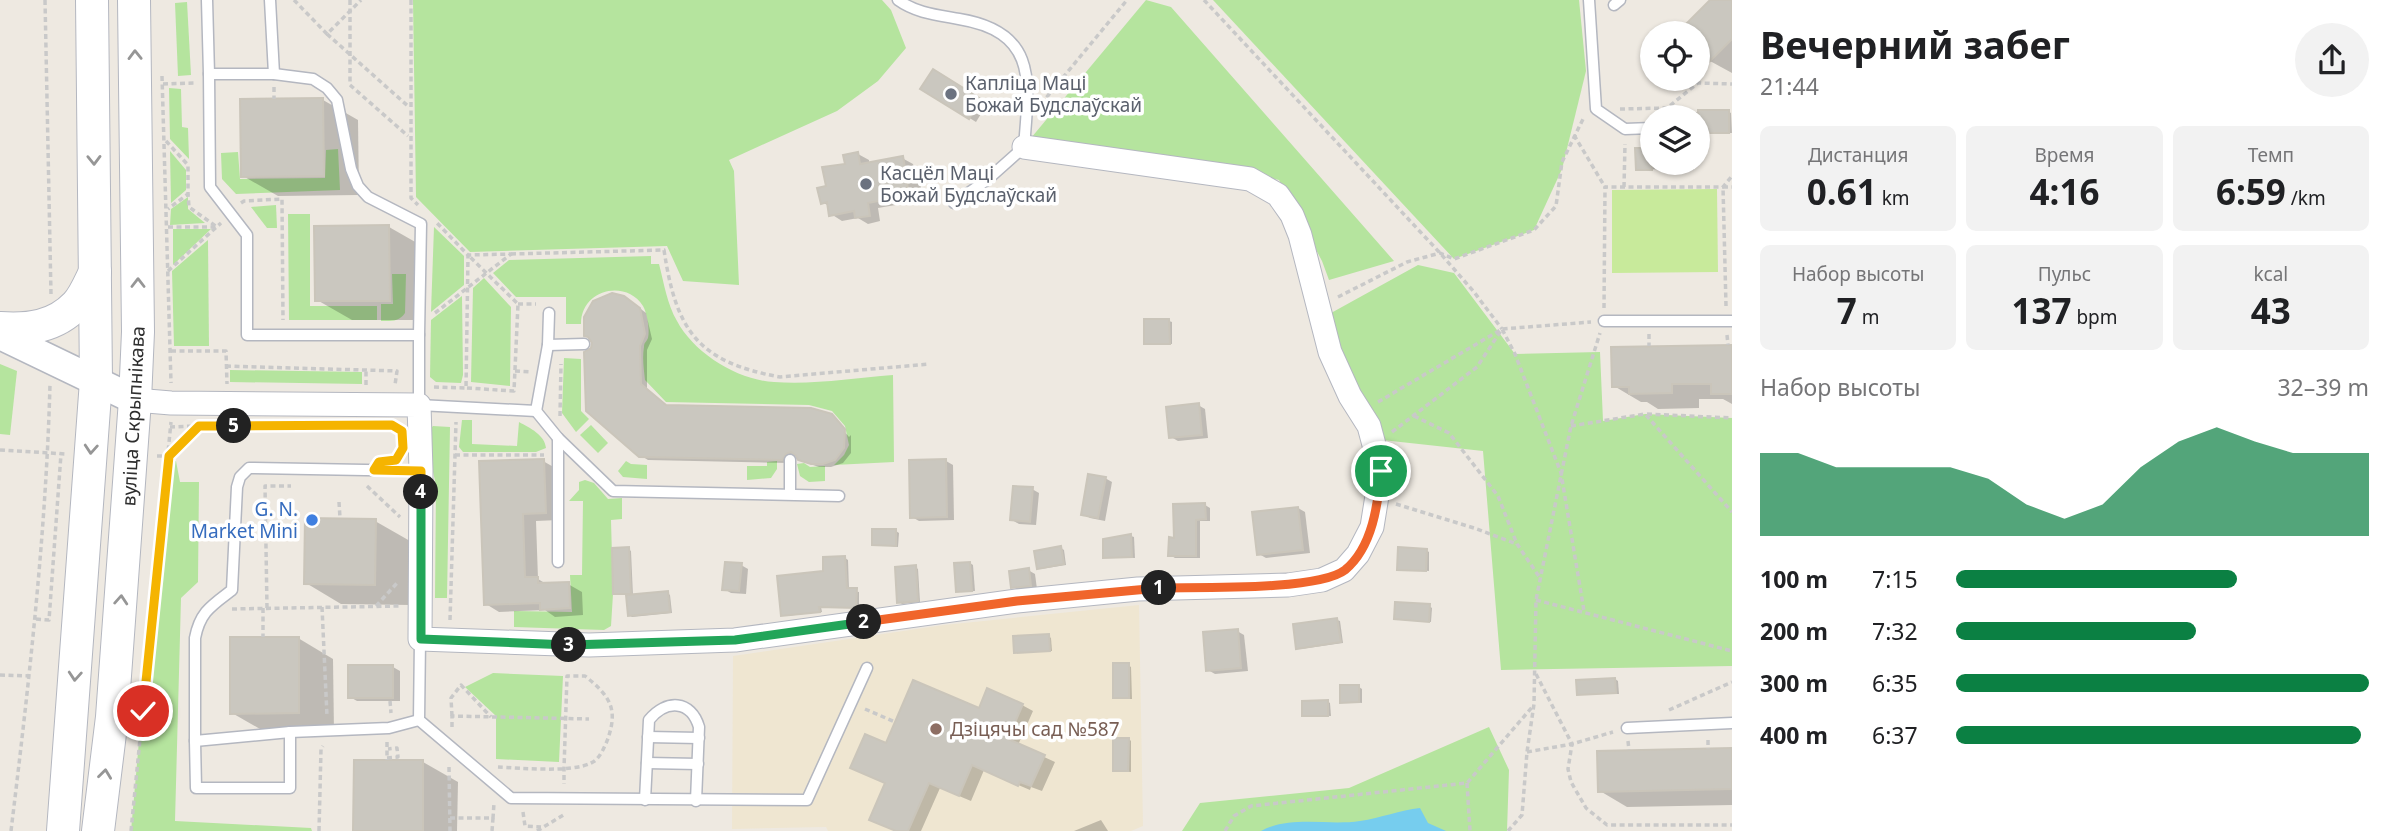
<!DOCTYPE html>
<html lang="ru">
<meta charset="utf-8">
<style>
body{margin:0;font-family:"Noto Sans",sans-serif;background:#f2f2f2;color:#202124;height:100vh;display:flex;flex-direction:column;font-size:26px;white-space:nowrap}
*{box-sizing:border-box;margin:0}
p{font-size:23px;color:#757577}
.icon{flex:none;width:38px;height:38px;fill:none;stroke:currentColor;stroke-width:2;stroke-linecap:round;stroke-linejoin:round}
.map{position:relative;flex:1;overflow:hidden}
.drawer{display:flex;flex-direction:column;background:#fff;width:665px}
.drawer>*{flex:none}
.controls{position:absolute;left:1640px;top:21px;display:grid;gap:14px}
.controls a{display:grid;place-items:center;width:70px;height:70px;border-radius:50%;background:#fff;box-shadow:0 2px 5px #0004;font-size:35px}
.pin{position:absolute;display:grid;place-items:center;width:60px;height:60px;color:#fff;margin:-30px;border:4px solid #fff;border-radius:50%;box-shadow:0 2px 7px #0007}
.km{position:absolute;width:35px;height:35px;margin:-18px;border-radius:50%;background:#222;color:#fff;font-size:19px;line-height:35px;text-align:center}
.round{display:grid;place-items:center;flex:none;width:74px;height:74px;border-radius:37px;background:#f2f2f2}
.overview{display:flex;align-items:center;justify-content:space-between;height:119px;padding:0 28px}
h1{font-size:38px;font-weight:700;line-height:52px}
.metrics{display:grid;grid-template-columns:repeat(3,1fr);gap:10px;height:119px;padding:7px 28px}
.metrics div{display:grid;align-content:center;border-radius:10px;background:#f2f2f2;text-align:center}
.metrics b{font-size:35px;font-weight:700}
.metrics small{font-size:19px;font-weight:400}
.metrics p{font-size:19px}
.chart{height:196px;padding:14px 28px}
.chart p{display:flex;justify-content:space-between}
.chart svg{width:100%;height:126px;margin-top:7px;fill:#0b8043;opacity:.7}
ul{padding:0 28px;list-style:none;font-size:23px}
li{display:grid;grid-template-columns:112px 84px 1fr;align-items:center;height:52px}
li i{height:18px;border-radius:9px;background:#0b8043}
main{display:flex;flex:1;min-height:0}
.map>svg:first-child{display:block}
.education{fill:#efe6d1}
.green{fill:#b5e49e}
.pitch{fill:#c8ea9b}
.water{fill:#76cdee}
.shadow{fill:#0003}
.building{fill:#cac7bf;stroke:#cac5ba;stroke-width:2}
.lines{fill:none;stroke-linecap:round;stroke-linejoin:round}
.service-casing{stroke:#b4b7c0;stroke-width:13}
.minor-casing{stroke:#b4b7c0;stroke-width:25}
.tertiary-casing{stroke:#b4b7c0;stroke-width:31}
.secondary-casing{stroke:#b4b7c0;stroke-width:34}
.path{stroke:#c9c9c9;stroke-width:3.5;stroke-dasharray:5 3.5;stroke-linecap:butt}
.service{stroke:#fff;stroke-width:10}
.minor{stroke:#fff;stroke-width:23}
.tertiary{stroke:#fff;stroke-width:28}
.secondary{stroke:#fff;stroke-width:32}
.oneway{stroke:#969696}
.split-1-casing{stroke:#fff;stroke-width:14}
.split-2-casing{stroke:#fff;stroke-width:14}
.split-3-casing{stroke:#fff;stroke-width:14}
.split-4-casing{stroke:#fff;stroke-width:14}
.split-5-casing{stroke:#fff;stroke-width:14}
.split-6-casing{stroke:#fff;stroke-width:14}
.split-1{stroke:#f0652b;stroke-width:9}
.split-2{stroke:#f0652b;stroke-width:9}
.split-3{stroke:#22a559;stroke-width:9}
.split-4{stroke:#22a559;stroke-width:9}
.split-5{stroke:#f5b400;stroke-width:9}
.split-6{stroke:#f5b400;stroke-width:9}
.worship-dot{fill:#6b7280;stroke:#fff;stroke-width:2.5}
.shop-dot{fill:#3f7fe0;stroke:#fff;stroke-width:2.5}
.education-dot{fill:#8d6e63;stroke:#fff;stroke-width:2.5}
.labels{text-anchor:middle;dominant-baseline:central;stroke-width:7;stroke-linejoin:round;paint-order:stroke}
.worship-label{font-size:19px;fill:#5b616d;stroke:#fff;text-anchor:start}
.street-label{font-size:19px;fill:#2e2e2e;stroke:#fff}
.shop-label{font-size:19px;fill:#366cbe;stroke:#fff;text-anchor:end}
.education-label{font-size:19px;fill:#785e54;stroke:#fff;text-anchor:start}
</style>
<main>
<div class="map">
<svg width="1732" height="831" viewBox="0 0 1732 831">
<rect width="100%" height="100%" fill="#eee9e1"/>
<path class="education" d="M1139 605 1143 826 1131 831H828L826 827 732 829 733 656 944 625Z"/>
<g class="green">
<path d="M413 0H882L891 10 906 48 878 81 837 111 729 160 734 171 739 285 683 281 667 246 470 252 416 197Z"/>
<path d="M1146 0 1171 7 1394 261 1329 280 1322 261 1279 180 1227 168 1031 138Z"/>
<path d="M1213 0H1579L1586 71 1562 169 1534 230 1454 259Z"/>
<path d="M187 2 191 75 178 76 175 3Z"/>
<path d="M169 88 181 89 182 127 188 128 189 159 170 139Z"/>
<path d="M338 149 340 190 236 194 222 179 221 153 238 152 240 179 325 178 326 150Z"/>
<path d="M170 151 186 170V190L171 203Z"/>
<path d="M188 197V209L205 223 170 225 171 209Z"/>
<path d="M276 205 277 228H267L251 207Z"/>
<path d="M288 214H310V306H377V320H289Z"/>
<path d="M434 227 464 256V285L431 312Z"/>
<path d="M173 229H211L173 265Z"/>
<path d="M208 240 209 346H174L172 271Z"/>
<path d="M651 256V264H659C664 283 667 304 677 321 694 353 737 380 774 382 813 385 854 378 893 375L894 462 834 465 844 455 849 445 845 426 832 411 809 405 666 402 645 380C644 370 642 358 644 347 644 342 646 343 648 338 650 329 647 313 643 306 626 279 581 289 581 324H566V297H516L493 273 509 260Z"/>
<path d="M1418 265 1454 273 1515 354 1600 352 1603 421 1645 414 1732 418V666L1501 670 1483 451 1373 439 1322 318Z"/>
<path d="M392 274H406L405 313C399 322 391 321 381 321V304H393Z"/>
<path d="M484 278 511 307 510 386 471 382 473 288Z"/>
<path d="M462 296 463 375 461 383 436 382 430 377 431 320Z"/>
<path d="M564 358 581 359V411L589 419 576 432 562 413Z"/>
<path d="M0 364 17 371 10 435 0 434Z"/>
<path d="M230 370 362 372V384L230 382Z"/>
<path d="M462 420H472V444L517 446 519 422C530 428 545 435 546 448L536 452H463L459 447Z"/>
<path d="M591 425 608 443 598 453 580 435Z"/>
<path d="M433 426 450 427 447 598H435L436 485 428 450V431Z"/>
<path d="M164 460 176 461 180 482H199L198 582 181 598 175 821 311 828 312 831H131Z"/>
<path d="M626 461 631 464 647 465V479L623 477 618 471Z"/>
<path d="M777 461V469L771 478 747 480V466H767V462Z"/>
<path d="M804 463 810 467 825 466V481L809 482 800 476 797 464Z"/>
<path d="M585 480 594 483 608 499 622 498V519L611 520 613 594 611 626 604 630 514 627V611L572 612 570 575H582L583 501H569L579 490V482Z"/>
<path d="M493 673 563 676 559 762 496 759V716L465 687Z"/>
<path d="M1489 727 1509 770 1507 831H1182L1200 803 1349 788Z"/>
</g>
<path class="pitch" d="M1717 189 1718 272 1612 273V190Z"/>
<path class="water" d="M1420 808 1428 823 1446 831H1261C1291 815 1328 826 1360 821 1381 818 1400 810 1420 808Z"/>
<g class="shadow">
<path d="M1712 0H1732V73L1710 61 1698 49V33H1680Z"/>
<path d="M933 72 987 104 976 122 923 89Z"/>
<path d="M323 100 358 120 359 195 278 196 243 176Z"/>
<path d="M1679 112H1729L1731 113 1732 133 1704 134V147H1698V117H1678Z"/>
<path d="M1652 149V163H1694V170L1637 169Z"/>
<path d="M858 154 869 160V164L902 158 913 164 915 172 919 175 921 188 917 189 919 201 878 208 880 221 868 224 858 218 842 221 831 214 829 206 822 202 828 187Z"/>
<path d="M389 227 424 247V320H352L317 300Z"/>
<path d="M632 302 646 313 652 339 647 350V389L668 407 831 416 849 437 851 435V453L843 463 831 467H819L807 463 799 459 798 455 793 457 789 463 648 460 640 455 592 349Z"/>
<path d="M1169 321 1172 322V344L1146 343Z"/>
<path d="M1732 346V404L1723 399H1699V408L1658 409 1647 402H1641L1614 386 1613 348Z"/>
<path d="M1198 405 1205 409 1208 438 1178 441 1171 437Z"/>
<path d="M543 461 557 469 559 520 536 521 538 579 548 585 568 584 582 592 583 615 555 617 545 610 499 612 486 604Z"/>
<path d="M946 461 953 465 954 520 919 521 912 517Z"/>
<path d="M1105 478 1112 482 1105 521 1090 518 1083 514Z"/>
<path d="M1032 489 1039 493 1036 525 1019 524 1012 520Z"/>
<path d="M1205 505 1210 508V521H1200V558H1175L1170 555 1175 539Z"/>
<path d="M1298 508 1305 512 1310 553 1266 558 1259 554Z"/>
<path d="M375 521 410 541V605L341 604 306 583Z"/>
<path d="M896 531 899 533 898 547 874 544Z"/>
<path d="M1131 536 1134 537 1135 558 1105 557Z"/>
<path d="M1061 548 1064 550 1066 565 1041 569 1038 568Z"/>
<path d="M628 549 631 551 633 596 667 593 670 595 672 613 632 617 629 615 627 595 615 593Z"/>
<path d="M1426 550 1429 552V571L1399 569Z"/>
<path d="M845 558 848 560 849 590 859 592V608L821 607 822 612 786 616 783 615 825 573Z"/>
<path d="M970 563 973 565 975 591 961 592 958 591Z"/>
<path d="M741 565 748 569 746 594 731 593 724 589Z"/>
<path d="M915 567 918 569 920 602 902 604 899 602Z"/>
<path d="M1028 570 1035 574 1037 589 1020 591 1013 587Z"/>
<path d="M1429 606 1432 608 1431 622 1395 618Z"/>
<path d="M1337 620 1340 621 1343 643 1301 649 1298 648Z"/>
<path d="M1237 631 1244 635 1248 671 1215 674 1208 670Z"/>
<path d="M1048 636 1051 638 1052 651 1016 652Z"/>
<path d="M298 638 333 659 334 733H267L232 713Z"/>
<path d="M1128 665 1131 667 1132 699H1118L1115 697Z"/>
<path d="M393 667 400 671V701H357L350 697Z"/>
<path d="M1615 679 1618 681 1619 694H1578Z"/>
<path d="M1359 687 1362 689V703L1341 701Z"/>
<path d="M1327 701 1330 703 1331 716 1304 715Z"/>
<path d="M1022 705 1033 711 1018 745 1055 762 1042 791 1031 787 1030 790 984 770 971 801 940 788 921 831H896L887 784V745L980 710Z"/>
<path d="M1129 739 1131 741V772L1117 771 1114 770Z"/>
<path d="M1732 750V805L1627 807 1600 791 1599 753Z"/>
<path d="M423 762 458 782 457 831H355Z"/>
<path d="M1101 820 1108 831H1074Z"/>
</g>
<g class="building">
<path d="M1710 0H1732V39L1709 62 1698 51V33H1677Z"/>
<path d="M933 69 981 99 969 119 920 89Z"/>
<path d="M323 98 324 176 241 177 240 99Z"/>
<rect x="1698" y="110" width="31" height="23"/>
<path d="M1635 148H1652V170H1636Z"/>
<path d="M858 152 860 164 903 156 905 168 908 167 911 182 907 183 909 195 868 203 870 216 855 218 854 211 829 216 827 202 821 204 817 188 826 186 822 167 845 164 843 155Z"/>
<path d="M389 225 390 301H315L314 226Z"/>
<path d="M612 293 624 296 640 308 645 334 640 346 641 384 666 405 811 408 832 414 845 429 844 448 835 460 823 464H811L798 460 796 456 791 452 786 454 782 460 639 457 586 411 584 352 591 348 592 343 588 337 584 336V317L593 301Z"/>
<path d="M1144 319H1169L1170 344H1144Z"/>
<path d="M1732 345V394H1711V384H1672V393L1629 394V387H1612L1611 347Z"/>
<path d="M1199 403 1202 435 1169 438 1166 407Z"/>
<path d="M544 459 546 513 523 514 525 577H538V583L569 582 570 608 540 610V603L484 605 479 461Z"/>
<path d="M946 459 947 517 910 518 909 460Z"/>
<path d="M1088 474 1106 477 1098 518 1081 515Z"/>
<path d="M1013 486 1033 487 1030 522 1010 520Z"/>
<path d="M1205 503 1206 519 1196 520V556H1168L1169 537 1174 538 1173 504Z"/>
<path d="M1298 507 1303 550 1257 555 1252 512Z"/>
<path d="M305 518 376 519 375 585 304 584Z"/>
<path d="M872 529H896V546L872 545Z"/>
<path d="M1131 534 1132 557 1103 558V539Z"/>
<path d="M1061 546 1064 564 1037 569 1034 551Z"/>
<path d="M629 547 631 594H613L612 548Z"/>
<path d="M1398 547 1427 549 1426 571 1397 570Z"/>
<path d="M845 556 847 588H857L856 608 819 607 820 612 781 616 777 576 823 571V557Z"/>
<path d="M725 562 742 563 739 591 722 590Z"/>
<path d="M970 562 972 591 956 592 954 563Z"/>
<path d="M916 565 918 601 897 603 895 567Z"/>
<path d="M1029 568 1031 586 1011 588 1009 571Z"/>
<path d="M668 591 670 612 628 616 626 595Z"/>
<path d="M1395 602 1430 604 1429 622 1394 619Z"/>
<path d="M1337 618 1341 642 1296 649 1293 624Z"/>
<path d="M1238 629 1241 668 1206 671 1203 632Z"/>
<path d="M1049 634 1050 651 1014 653 1013 636Z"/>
<path d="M230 637H299V713L230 714Z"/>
<rect x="1113" y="663" width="16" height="35"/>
<rect x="348" y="665" width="45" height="33"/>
<path d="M1615 678 1616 693 1577 695 1576 680Z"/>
<path d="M913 680 979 708 987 688 1023 704 1008 739 1045 755 1031 786 1020 782 1018 786 972 765 959 796 929 783 908 831H896L869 820 885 783 850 768 865 734 886 743Z"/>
<path d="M1340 685H1359V702L1340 703Z"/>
<path d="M1328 700V716H1302V701Z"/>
<path d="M1113 738H1129L1128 771H1113Z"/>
<path d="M1732 748V789L1598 792 1597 751Z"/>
<path d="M354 760H423V831H353Z"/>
</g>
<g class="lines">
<g class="service-casing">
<g id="service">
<path d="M207 0 209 74H274L270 0"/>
<path d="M898 0C916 13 937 15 959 19 1039 32 1029 83 1024 147L987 180 954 203"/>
<path d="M1589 0 1596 109 1625 129 1652 128"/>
<path d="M1614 5 1620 0"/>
<path d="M209 74 210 187 247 235V335H419V405L536 411 548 345 549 313"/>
<path d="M274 74 313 79 327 88 337 100 351 169 358 186 368 197 421 224 419 335"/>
<path d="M1604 321H1732"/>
<path d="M548 345 584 344"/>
<path d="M536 411 558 438 613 491 839 496"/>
<path d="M558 438V562"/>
<path d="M790 494V460"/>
<path d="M420 639 419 720 511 798 807 800 867 668"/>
<path d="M419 720 389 728 290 732 195 741V638C200 612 211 606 232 590L237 487 240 477 249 468 421 471"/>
<path d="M1627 728 1732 723"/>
<path d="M648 737 699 738"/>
<path d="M195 741 196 788H290V732"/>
<path d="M647 763 698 764"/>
<path d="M645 800 649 720C666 699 691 700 699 727L696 801"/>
</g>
</g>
<g class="minor-casing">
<path id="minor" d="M135 400 171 403 419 405 421 471 420 639 589 645 735 640 1017 601 1138 589 1288 585 1322 580 1344 570 1358 554 1372 527 1381 471 1369 426 1350 396 1330 352 1300 235 1292 215 1278 195 1250 179 1024 147"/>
</g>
<g class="tertiary-casing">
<path id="tertiary" d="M0 335 135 400"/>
</g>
<g class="secondary-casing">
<g id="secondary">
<path d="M0 328C28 330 55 327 76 305 84 297 90 282 95 272"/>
<path d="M63 831 96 381 92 0"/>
<path d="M98 831 112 717 135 400 138 332 134 0"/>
</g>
</g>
<g class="path">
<path d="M45 0 51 295"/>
<path d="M294 0 327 34 361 0"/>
<path d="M350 0V85L408 136"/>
<path d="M411 0V198L418 205"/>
<path d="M1204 0 1440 253 1474 292 1502 329"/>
<path d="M327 34 409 107"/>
<path d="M162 76 171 383"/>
<path d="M163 84 195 83"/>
<path d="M274 87V99"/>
<path d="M1043 105 1046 98 1127 0"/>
<path d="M1620 109 1667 108 1698 83 1732 84"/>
<path d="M1574 135 1605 187"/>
<path d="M166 141 188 165V194L168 209"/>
<path d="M1624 187 1625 144"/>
<path d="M241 203 244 201 282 199 283 320"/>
<path d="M168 227H217L189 207 188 194"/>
<path d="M511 254 664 250C676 330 697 362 780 377L929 364"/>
<path d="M168 271 221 223"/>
<path d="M1338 297 1407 262 1440 253 1454 259 1534 230 1556 206 1562 162 1584 117"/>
<path d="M518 304H536"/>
<path d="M1726 306 1723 187H1732"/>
<path d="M1604 308 1605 187H1723L1732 176"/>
<path d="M435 313 511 254 468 255 436 222"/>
<path d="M1649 334V346"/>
<path d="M1727 335 1728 345"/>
<path d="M171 351H226L227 384"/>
<path d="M226 366 397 371 395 385"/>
<path d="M515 371 531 372"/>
<path d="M366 385V370"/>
<path d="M434 387 466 388 468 255"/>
<path d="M467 388 514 391 518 304 470 257"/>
<path d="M1378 402 1502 329 1591 322"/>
<path d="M1647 414 1732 418"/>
<path d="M560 416 561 364"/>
<path d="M1414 416 1449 433 1498 496 1517 544 1540 578"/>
<path d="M1571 426 1645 414 1732 512"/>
<path d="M170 427 196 426"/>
<path d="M1392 432 1477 367 1502 329 1515 354 1561 473 1584 611"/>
<path d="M0 450 66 454"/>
<path d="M455 455H544"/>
<path d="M157 456H169L199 426"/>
<path d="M367 486 400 517"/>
<path d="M339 502 340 518"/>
<path d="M1396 504 1474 528 1517 544"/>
<path d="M1536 600 1732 651"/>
<path d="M376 606 398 582"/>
<path d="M322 607 327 716"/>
<path d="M263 608V637"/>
<path d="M267 608 265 486H291"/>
<path d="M232 609 400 606"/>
<path d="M36 619 49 620 61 454"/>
<path d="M450 620 456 422"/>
<path d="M1536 674 1572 744 1568 769 1571 782 1586 808 1607 825H1732"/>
<path d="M0 675 30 676"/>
<path d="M390 701 391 713"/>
<path d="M865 709 895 722"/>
<path d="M1669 710 1732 682"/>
<path d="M452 716 451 698 461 685 491 717"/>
<path d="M452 727V716L589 719"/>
<path d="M1708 740V749"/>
<path d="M1628 741 1629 750"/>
<path d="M387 742V760"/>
<path d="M1527 752 1572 744 1613 732"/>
<path d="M387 758 398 757 397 748 388 749"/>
<path d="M449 767 450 831"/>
<path d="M498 767C521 768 571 773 591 763 599 760 604 748 607 741 619 709 610 696 585 676H567L564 769V784"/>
<path d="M1467 783 1470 831"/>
<path d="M523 812 525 826 541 827"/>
<path d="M450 818H493L494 803"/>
<path d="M11 831C29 682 46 534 50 384"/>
<path d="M131 831 171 422"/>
<path d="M319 831 321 749 323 746"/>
<path d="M492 831 493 818"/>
<path d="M537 831 565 814"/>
<path d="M1225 831 1234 816 1251 806 1467 783 1533 706"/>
<path d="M1508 831 1522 815 1527 752 1534 704 1536 600 1571 426 1600 333"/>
</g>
<use href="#service" class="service"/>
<use href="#minor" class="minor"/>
<use href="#tertiary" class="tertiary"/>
<use href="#secondary" class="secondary"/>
</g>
<defs><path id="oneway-chevron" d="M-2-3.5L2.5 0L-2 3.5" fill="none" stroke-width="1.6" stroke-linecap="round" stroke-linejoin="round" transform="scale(1.75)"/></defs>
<g class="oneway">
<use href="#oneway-chevron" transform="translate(135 55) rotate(-91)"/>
<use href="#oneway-chevron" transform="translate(94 160) rotate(89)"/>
<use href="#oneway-chevron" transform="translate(138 283) rotate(-90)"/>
<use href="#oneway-chevron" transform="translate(91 449) rotate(94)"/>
<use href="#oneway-chevron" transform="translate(121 600) rotate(-86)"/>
<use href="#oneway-chevron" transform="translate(75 676) rotate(94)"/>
<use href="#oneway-chevron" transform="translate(105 774) rotate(-83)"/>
</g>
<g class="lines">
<g class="split-1-casing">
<path id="split-1" d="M1159 588C1197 587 1318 591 1345 570 1373 547 1378 503 1381 471"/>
</g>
<g class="split-2-casing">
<path id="split-2" d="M864 622 1017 601 1159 588"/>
</g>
<g class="split-3-casing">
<path id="split-3" d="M569 645 735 640 864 622"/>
</g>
<g class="split-4-casing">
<path id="split-4" d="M421 492V639L569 645"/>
</g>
<g class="split-5-casing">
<path id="split-5" d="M234 426 392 425 402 431 403 448 396 460 379 462 374 470 421 471V492"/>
</g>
<g class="split-6-casing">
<path id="split-6" d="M143 711 169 456 199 426H234"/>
</g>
<use href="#split-1" class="split-1"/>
<use href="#split-2" class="split-2"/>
<use href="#split-3" class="split-3"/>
<use href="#split-4" class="split-4"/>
<use href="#split-5" class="split-5"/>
<use href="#split-6" class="split-6"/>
</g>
<g class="worship-dot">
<circle cx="951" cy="94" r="7"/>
<circle cx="866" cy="184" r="7"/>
</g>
<circle class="shop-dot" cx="312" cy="520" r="7"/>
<circle class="education-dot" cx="936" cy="729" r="7"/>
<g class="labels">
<g class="worship-label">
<text x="965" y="83">Капліца Маці<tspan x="965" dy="22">Божай Будслаўскай</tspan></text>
<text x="880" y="173">Касцёл Маці<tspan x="880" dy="22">Божай Будслаўскай</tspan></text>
</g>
<g class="street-label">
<text transform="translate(133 416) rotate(-87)">вуліца Скрыпнікава</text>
</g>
<g class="shop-label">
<text x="298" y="509">G. N.<tspan x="298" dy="22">Market Mini</tspan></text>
</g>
<g class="education-label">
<text x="950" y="729">Дзіцячы сад №587</text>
</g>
</g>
</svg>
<div class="controls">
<a><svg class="icon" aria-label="locate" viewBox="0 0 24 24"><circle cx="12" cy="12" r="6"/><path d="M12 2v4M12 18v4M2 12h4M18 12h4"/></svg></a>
<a><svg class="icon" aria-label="layers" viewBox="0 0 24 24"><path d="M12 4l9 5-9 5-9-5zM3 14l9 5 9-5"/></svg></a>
</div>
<div class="pin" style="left:1381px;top:471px;background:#1e9e55"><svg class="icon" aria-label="arrive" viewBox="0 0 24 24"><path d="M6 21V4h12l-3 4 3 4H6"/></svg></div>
<div class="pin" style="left:143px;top:711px;background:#d93025"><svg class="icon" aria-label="check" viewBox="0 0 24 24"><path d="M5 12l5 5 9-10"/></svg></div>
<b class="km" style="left:1159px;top:588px">1</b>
<b class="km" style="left:864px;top:622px">2</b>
<b class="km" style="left:569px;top:645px">3</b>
<b class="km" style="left:421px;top:492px">4</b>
<b class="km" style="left:234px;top:426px">5</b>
</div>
<section class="drawer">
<div class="overview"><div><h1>Вечерний забег</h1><p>21:44</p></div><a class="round"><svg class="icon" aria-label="share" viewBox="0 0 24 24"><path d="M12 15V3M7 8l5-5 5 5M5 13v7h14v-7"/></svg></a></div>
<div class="metrics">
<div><p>Дистанция</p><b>0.61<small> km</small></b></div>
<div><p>Время</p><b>4:16</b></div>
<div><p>Темп</p><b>6:59<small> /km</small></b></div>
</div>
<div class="metrics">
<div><p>Набор высоты</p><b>7<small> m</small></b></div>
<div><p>Пульс</p><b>137<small> bpm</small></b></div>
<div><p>kcal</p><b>43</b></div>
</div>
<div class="chart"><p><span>Набор высоты</span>32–39 m</p>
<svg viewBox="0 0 160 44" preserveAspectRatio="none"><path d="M0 44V15L10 15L20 20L30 20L40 20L50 20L60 24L70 33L80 38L90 33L100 20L110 11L120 6L130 11L140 15L150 15L160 15V44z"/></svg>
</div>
<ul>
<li><b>100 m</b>7:15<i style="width:68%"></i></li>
<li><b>200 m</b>7:32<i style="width:58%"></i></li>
<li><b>300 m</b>6:35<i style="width:100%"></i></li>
<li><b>400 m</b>6:37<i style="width:98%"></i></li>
</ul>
</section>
</main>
